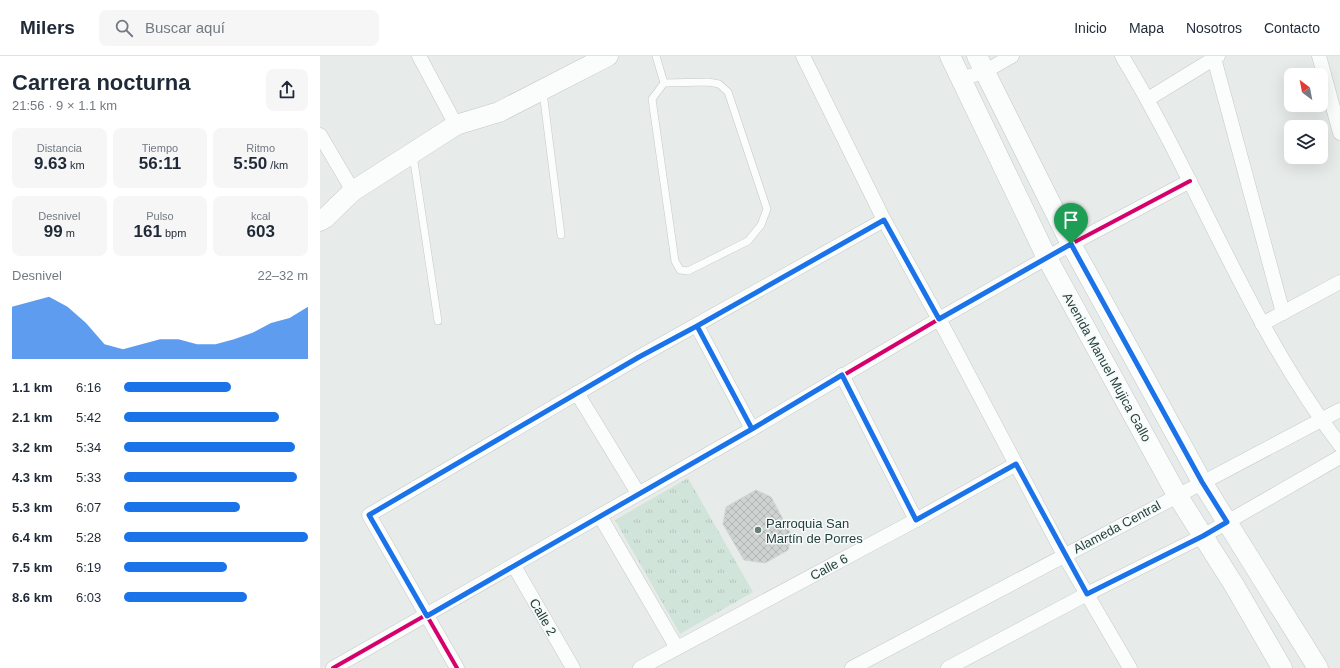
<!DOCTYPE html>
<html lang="es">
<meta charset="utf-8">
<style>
body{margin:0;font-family:Arial,sans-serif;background:#f6f6f7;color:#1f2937;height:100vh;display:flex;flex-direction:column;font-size:15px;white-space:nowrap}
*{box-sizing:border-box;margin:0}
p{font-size:13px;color:#747a83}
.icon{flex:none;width:22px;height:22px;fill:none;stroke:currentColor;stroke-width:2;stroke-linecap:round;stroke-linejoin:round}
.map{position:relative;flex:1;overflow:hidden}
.details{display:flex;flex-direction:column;background:#fff;width:320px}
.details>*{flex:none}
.needle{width:26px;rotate:328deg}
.buttons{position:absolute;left:964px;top:12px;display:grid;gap:8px}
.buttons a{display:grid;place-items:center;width:44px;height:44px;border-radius:8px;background:#fff;box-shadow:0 4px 16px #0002;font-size:20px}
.pin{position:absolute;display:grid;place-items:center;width:34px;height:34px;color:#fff;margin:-41px -17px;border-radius:50% 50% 50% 0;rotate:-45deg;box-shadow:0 0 4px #0007}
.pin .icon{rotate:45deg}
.round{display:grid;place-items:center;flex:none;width:42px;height:42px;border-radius:8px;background:#f6f6f7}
.headline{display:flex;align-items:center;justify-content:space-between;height:68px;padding:0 12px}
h1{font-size:22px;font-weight:800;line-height:30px}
.stats{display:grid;grid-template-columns:repeat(3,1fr);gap:6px;height:68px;padding:4px 12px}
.stats div{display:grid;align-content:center;border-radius:8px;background:#f6f6f7;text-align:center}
.stats b{font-size:17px;font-weight:800}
.stats small{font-size:11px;font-weight:400}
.stats p{font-size:11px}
.chart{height:112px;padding:8px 12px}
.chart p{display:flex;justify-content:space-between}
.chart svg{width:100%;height:72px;margin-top:4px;fill:#1a73e8;opacity:.7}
ul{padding:0 12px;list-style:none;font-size:13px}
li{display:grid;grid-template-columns:64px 48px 1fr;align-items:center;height:30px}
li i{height:10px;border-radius:5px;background:#1a73e8}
header{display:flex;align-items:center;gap:24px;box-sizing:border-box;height:56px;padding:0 20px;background:#fff;border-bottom:1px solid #e0e1e3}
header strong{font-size:19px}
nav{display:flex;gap:22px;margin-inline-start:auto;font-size:14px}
.search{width:280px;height:36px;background:#f6f6f7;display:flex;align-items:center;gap:10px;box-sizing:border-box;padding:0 14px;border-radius:8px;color:#747a83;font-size:15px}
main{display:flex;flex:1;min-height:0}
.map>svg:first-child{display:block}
.grass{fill:url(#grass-tufts)}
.building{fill:url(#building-cross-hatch);stroke:#d0d5d3}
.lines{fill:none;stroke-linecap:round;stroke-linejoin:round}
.lane-casing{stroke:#c4c9c7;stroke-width:8}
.street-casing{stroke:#c4c9c7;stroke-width:15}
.secondary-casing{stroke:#c2c9c7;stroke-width:21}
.lane{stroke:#fbfcfc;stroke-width:7}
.street{stroke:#fbfcfc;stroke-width:14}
.secondary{stroke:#fbfcfc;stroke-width:20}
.cycleway-casing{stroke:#f6faf9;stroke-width:6}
.cycleway{stroke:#d6006c;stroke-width:4}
.route-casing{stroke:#fff;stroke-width:8}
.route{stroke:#1a73e8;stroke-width:5}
.poi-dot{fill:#687c79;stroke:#f6faf9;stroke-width:1.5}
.labels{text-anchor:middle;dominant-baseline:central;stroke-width:3;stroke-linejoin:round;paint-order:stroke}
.street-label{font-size:13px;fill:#24403c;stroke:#f6faf9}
.poi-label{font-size:13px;fill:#24403c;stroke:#f6faf9;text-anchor:start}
</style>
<header>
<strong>Milers</strong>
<div class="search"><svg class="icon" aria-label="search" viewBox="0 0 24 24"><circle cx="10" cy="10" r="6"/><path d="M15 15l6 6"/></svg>Buscar aquí</div>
<nav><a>Inicio</a><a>Mapa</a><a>Nosotros</a><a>Contacto</a></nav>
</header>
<main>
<section class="details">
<div class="headline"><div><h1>Carrera nocturna</h1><p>21:56 · 9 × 1.1 km</p></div><a class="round"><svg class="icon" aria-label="share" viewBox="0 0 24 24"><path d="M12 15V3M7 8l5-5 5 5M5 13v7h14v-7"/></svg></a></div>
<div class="stats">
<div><p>Distancia</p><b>9.63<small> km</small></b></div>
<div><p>Tiempo</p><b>56:11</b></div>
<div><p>Ritmo</p><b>5:50<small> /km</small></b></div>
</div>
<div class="stats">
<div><p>Desnivel</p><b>99<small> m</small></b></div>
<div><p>Pulso</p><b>161<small> bpm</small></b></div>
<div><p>kcal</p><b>603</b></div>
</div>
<div class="chart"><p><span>Desnivel</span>22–32 m</p>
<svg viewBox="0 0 160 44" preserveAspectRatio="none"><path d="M0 44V12L10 9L20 6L30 12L40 22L50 35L60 38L70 35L80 32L90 32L100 35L110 35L120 32L130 28L140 22L150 19L160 12V44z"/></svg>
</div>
<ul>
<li><b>1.1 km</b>6:16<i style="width:58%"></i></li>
<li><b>2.1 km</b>5:42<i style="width:84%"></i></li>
<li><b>3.2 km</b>5:34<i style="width:93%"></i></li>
<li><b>4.3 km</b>5:33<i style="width:94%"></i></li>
<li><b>5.3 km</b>6:07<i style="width:63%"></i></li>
<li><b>6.4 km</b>5:28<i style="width:100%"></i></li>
<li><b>7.5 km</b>6:19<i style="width:56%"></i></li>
<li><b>8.6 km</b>6:03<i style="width:67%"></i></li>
</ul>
</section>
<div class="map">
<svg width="1020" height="612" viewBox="0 0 1020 612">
<defs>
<pattern id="grass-tufts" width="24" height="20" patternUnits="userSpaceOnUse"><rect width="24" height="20" fill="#d1e4da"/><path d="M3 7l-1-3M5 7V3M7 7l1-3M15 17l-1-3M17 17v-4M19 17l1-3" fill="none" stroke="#b3c5bc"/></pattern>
<pattern id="building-cross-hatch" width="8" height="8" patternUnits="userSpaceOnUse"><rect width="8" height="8" fill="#ced3d2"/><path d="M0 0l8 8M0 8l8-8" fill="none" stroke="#b1b6b5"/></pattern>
</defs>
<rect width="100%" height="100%" fill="#e7ecea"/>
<path class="grass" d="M368 422 433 536 360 578 295 464Z"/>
<path class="building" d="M436 434 451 441 472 480 468 494 445 507 424 504 403 468 406 451Z"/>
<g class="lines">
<g class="lane-casing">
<g id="lane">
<path d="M336 0 344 27 332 43 355 205 360 214 368 215 428 185 441 169 447 153 408 36 399 28 388 26 344 27"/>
<path d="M223 36 241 179"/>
<path d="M93 99 118 265"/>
</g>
</g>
<g class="street-casing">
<g id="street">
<path d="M99 0 136 69"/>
<path d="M483 0 564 164 626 276 744 499 810 612"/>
<path d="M802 0C879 127 929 270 1020 389"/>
<path d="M999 0 1020 77"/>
<path d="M894 2 963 257"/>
<path d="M640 23 664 16 692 0"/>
<path d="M828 43 898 0"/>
<path d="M0 79 33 135"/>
<path d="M942 268 1020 226"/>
<path d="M377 270 432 373"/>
<path d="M522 319 596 464"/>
<path d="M257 337 318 437"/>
<path d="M280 460 357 592"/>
<path d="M194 510 253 612"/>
<path d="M13 612 432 373 619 263 751 188 870 125"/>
<path d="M137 612 49 459 319 301 564 164"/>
<path d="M320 612 596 464 696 408"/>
<path d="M532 612 1020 354"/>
<path d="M628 612 767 538 883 480 1020 401"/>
</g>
</g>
<g class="secondary-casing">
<g id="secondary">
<path d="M630 0 727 202 857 439 914 529 962 612"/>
<path d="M657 0 751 188 882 426 998 612"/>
<path d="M0 165 5 162 33 135 136 69 179 56 288 0"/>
</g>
</g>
<use href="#lane" class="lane"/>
<use href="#street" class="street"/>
<use href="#secondary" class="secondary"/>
<g class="cycleway-casing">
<g id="cycleway">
<path d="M13 612 432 373 619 263 751 188 870 125"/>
<path d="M137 612 49 459 319 301 564 164"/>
</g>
</g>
<use href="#cycleway" class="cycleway"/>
</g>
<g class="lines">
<g class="route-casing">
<path id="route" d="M751 188 619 263 564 164 377 270 432 373 107 560 49 459 319 301 377 270 432 373 522 319 596 464 696 408 767 538 883 480 907 466 882 426 751 188"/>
</g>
<use href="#route" class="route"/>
</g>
<circle class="poi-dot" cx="438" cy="474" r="4"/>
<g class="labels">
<g class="street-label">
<text transform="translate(787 311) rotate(61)">Avenida Manuel Mujica Gallo</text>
<text transform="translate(797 471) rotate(-28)">Alameda Central</text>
<text transform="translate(509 511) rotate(-28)">Calle 6</text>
<text transform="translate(223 561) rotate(60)">Calle 2</text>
</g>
<g class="poi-label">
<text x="446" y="467">Parroquia San<tspan x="446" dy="15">Martín de Porres</tspan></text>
</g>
</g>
</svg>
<div class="buttons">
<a><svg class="needle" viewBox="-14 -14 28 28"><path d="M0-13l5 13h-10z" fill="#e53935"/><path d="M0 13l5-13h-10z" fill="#747a83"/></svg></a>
<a><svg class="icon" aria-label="layers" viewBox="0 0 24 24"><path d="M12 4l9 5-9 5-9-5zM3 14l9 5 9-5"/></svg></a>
</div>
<div class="pin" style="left:751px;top:188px;background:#1e9e55"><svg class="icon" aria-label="arrive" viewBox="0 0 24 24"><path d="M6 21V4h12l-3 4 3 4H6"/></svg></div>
</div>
</main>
